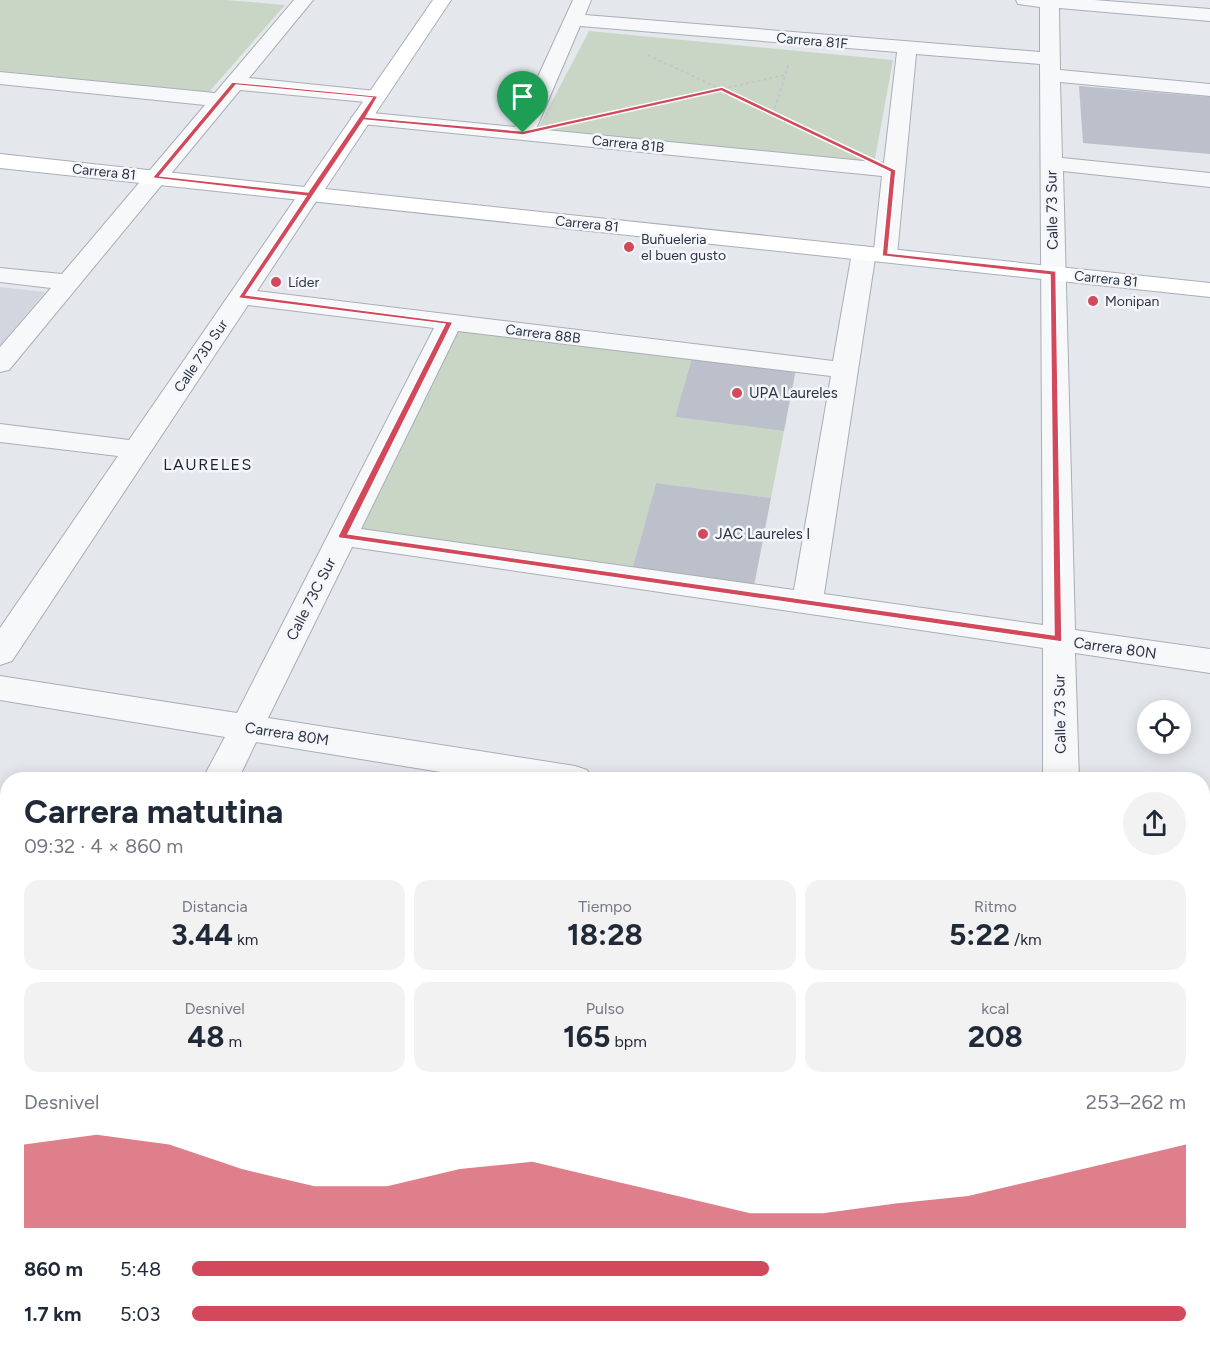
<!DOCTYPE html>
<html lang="es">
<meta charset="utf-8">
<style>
body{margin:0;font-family:Figtree,sans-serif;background:#f2f2f3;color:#1f2937;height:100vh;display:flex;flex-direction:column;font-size:22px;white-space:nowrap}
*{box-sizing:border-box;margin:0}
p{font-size:20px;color:#747a83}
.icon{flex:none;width:33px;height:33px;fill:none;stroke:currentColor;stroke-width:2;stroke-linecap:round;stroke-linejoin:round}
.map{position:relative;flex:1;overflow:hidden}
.side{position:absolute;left:0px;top:772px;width:1210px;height:578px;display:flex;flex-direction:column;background:#fff;border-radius:24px 24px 0 0;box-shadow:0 3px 15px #0003}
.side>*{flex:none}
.buttons{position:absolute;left:1137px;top:700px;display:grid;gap:12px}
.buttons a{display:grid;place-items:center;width:54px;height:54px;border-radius:50%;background:#fff;box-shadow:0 3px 15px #0003;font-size:30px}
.pin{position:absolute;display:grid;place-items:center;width:51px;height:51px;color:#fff;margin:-62px -26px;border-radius:50% 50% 50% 0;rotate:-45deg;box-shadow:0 0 6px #0007}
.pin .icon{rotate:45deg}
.round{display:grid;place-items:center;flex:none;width:63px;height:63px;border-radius:32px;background:#f2f2f3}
.headline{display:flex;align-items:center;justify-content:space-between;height:102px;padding:0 24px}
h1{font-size:33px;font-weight:700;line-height:45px}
.stats{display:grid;grid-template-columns:repeat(3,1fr);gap:9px;height:102px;padding:6px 24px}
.stats div{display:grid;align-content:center;border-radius:15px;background:#f2f2f3;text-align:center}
.stats b{font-size:30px;font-weight:700}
.stats small{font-size:16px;font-weight:400}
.stats p{font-size:16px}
.chart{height:168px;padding:12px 24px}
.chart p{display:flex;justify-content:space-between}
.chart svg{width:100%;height:108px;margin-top:6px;fill:#d1495b;opacity:.7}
ul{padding:0 24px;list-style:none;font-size:20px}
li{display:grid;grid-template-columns:96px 72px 1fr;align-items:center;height:45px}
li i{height:15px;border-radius:8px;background:#d1495b}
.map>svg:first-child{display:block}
.built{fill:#d2d6de}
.green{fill:#c9d6c5}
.building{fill:#bbc0ca}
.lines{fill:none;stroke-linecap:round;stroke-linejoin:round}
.street-casing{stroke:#a9aeb7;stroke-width:2}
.secondary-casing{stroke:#a9aeb7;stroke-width:2}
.path{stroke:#c2c5cb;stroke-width:2;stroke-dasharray:3 3;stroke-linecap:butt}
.street{fill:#f7f8fa;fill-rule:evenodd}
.secondary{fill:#fff;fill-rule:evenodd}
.route{fill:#d1495b;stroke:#fff;stroke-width:1.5;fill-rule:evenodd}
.poi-dot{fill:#d1495b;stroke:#f4f6f9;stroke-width:2}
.labels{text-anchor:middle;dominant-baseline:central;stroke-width:5;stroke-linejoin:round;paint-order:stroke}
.far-street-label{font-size:14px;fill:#2b3445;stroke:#f4f6f9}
.far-poi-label{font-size:14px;fill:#2b3445;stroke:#f4f6f9;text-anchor:start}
.street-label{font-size:15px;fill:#2b3445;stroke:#f4f6f9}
.poi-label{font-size:15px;fill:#2b3445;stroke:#f4f6f9;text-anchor:start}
.neighbourhood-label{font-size:16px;letter-spacing:1.5px;fill:#1d2536;stroke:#f4f6f9}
</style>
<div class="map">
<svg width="1210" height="1349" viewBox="0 0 1210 1349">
<rect width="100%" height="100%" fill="#e4e7ec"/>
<path class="built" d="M0 287 45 292 0 346Z"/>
<g class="green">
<path d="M0 0H226L285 5 209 92 0 71Z"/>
<path d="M589 31 893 60 874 164 537 130Z"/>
<path d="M457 331 692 358 675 417 784 431 771 498 656 483 632 570 360 533Z"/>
</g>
<g class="building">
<path d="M1079 86 1210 97V154L1083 143Z"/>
<path d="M692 358 796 369 784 431 675 417Z"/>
<path d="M656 483 771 498 754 586 632 570Z"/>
</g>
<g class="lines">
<g class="street-casing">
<g id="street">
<path d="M294 0H313L249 78 376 91 383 93 386 97 383 101 376 103 240 90 9 370 0 372V347L51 288 0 282V268L62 274 205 105 0 84V72L215 93Z"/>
<path d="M573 0H591L585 15 1040 52V7L1018 4 1016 0H1094L1210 9V21L1059 8 1060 70 1210 84V96L1060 82 1062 158 1210 173V187L1063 171 1075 630 1210 649V673L1075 653 1079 780H1043V648L352 547 268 718 575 766 587 770 593 780H490L256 742 238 780H202L225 737 0 700V676L237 713 434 328 248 305 12 661 0 665V628L118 456 0 442V424L129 440 302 189 310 187 318 189 321 194 257 291 833 361 852 253 856 248 864 246 874 250 882 176 362 124 355 122 351 118 355 114 362 112 515 127ZM580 26 897 52 884 163 536 129ZM916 54 1040 64 1043 625 824 594 875 258 885 262 894 260 897 255ZM458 331 831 376 794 590 361 529Z"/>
<path d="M1203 865 1210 866V898L1203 897Z"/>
<path d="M8 1184V1240L0 1243V1187Z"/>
<path d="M660 1342H708L707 1349H659Z"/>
<rect x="1045" y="1342" width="48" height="7"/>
</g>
</g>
<g class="secondary-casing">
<path id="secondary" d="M433 0H451L325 189 1210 283V297L0 168V154L304 187Z"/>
</g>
<g class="path">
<path d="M648 55 812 132"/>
<path d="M611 113 785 75"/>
<path d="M773 114 789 63"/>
</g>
<use href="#street" class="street"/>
<use href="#secondary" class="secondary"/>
</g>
<path class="route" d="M232 82 378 96 366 117 523 131 722 87 896 170 888 253 1056 271 1062 642 339 538 338 536 445 324 238 298 306 196 152 178ZM236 85 372 98 308 192 160 176ZM721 91 890 172 882 256 1050 275 1054 635 348 534 453 322 246 295 364 120 523 135Z"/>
<g class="poi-dot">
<circle cx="629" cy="247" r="6"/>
<circle cx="276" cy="282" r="6"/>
<circle cx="1093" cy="301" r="6"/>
<circle cx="737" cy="393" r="6"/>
<circle cx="703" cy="534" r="6"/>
</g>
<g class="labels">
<g class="far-street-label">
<text transform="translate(812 41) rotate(5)">Carrera 81F</text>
<text transform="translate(628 144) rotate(6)">Carrera 81B</text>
<text transform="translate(104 172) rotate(6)">Carrera 81</text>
<text transform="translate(587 224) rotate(6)">Carrera 81</text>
<text transform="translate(1106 279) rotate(6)">Carrera 81</text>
<text transform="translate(543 334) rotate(7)">Carrera 88B</text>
<text transform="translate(201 356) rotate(-56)">Calle 73D Sur</text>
</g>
<g class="far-poi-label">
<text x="641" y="239">Buñueleria<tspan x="641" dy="16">el buen gusto</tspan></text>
<text x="288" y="282">Líder</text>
<text x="1105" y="301">Monipan</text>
</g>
<g class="street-label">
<text transform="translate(1052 210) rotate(-91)">Calle 73 Sur</text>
<text transform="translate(311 599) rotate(-63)">Calle 73C Sur</text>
<text transform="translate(1115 648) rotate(8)">Carrera 80N</text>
<text transform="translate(1060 714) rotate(-91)">Calle 73 Sur</text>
<text transform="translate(287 734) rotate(9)">Carrera 80M</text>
</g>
<g class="poi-label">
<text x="749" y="393">UPA Laureles</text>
<text x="715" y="534">JAC Laureles I</text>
</g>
<g class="neighbourhood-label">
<text x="208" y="464">LAURELES</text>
</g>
</g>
</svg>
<div class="buttons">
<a><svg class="icon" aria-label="locate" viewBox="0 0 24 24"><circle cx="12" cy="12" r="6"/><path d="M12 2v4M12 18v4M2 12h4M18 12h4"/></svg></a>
</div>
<div class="pin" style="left:523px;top:133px;background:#1e9e55"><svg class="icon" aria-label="arrive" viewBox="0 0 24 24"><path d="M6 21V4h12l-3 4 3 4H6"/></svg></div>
<section class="side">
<div class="headline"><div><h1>Carrera matutina</h1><p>09:32 · 4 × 860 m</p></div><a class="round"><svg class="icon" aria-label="share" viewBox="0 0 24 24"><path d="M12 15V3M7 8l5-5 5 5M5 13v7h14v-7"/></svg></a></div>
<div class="stats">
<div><p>Distancia</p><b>3.44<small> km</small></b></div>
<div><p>Tiempo</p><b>18:28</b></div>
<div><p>Ritmo</p><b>5:22<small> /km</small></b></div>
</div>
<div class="stats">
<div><p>Desnivel</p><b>48<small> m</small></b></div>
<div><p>Pulso</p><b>165<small> bpm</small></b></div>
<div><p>kcal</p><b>208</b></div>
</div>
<div class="chart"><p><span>Desnivel</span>253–262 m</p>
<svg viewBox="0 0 160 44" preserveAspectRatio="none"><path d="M0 44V10L10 6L20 10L30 20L40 27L50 27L60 20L70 17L80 24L90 31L100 38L110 38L120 34L130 31L140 24L150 17L160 10V44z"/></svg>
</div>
<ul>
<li><b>860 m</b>5:48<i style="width:58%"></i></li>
<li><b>1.7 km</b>5:03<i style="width:100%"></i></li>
</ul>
</section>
</div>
